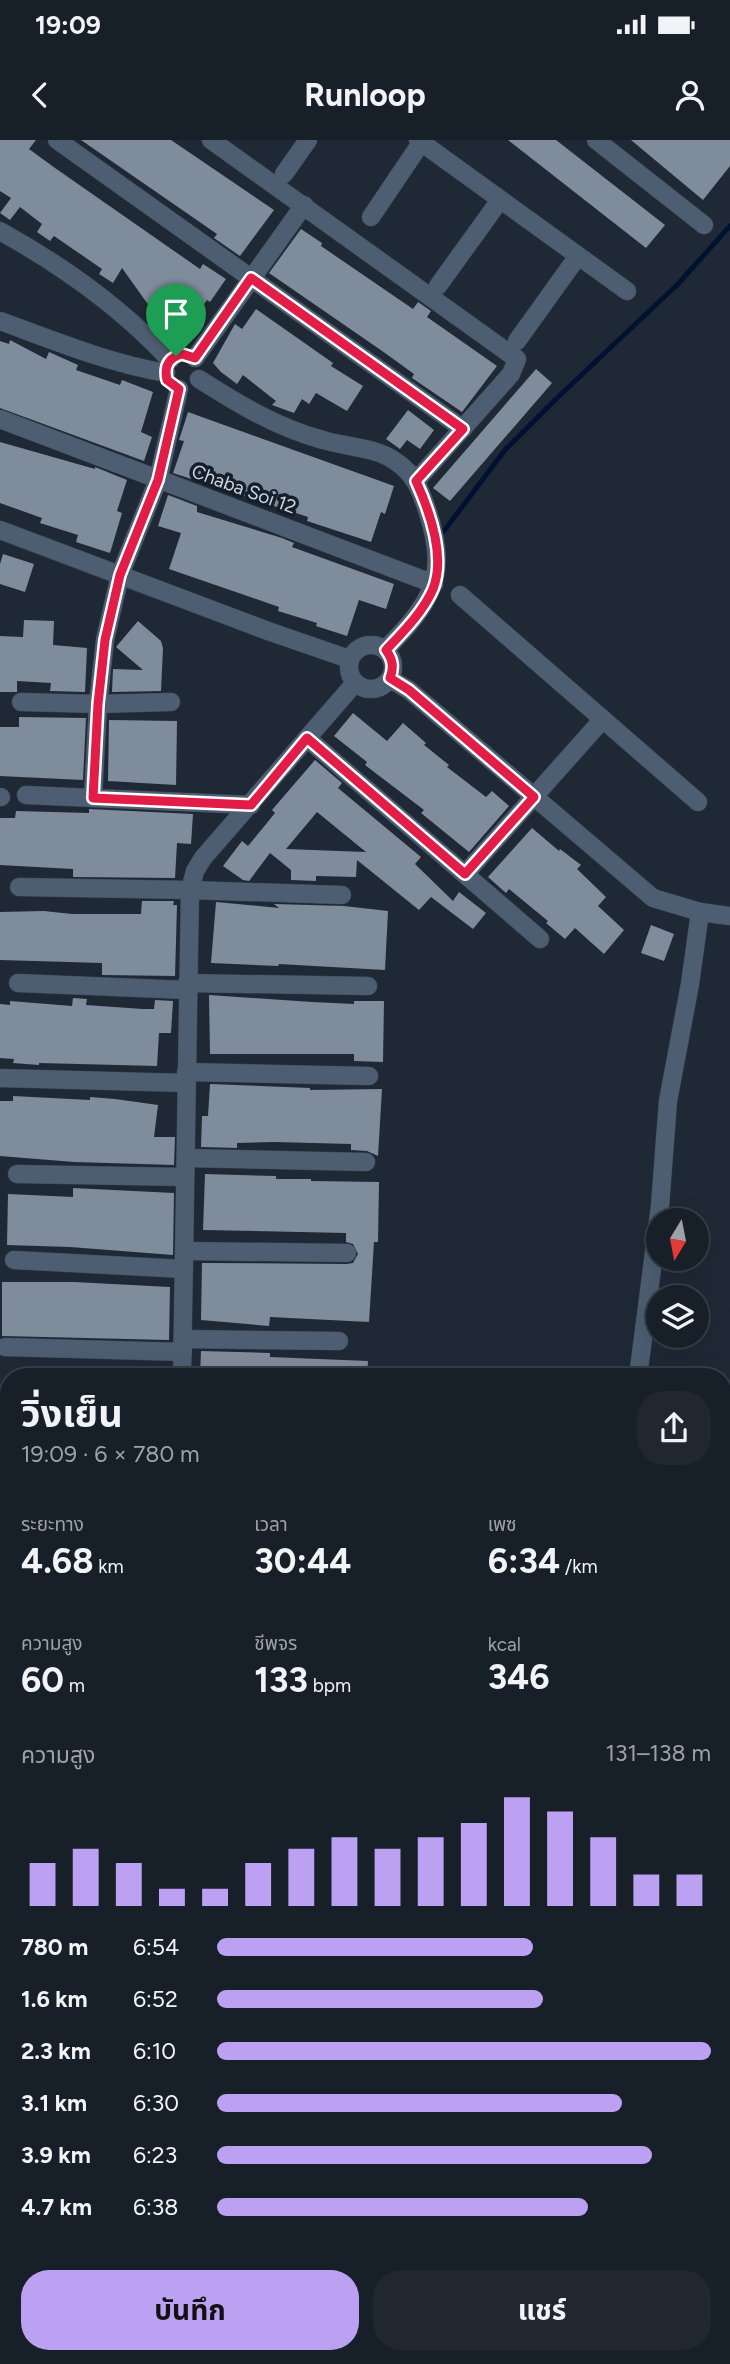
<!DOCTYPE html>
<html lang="th">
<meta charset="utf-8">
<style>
body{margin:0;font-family:Figtree,"Noto Sans Thai",sans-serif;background:#202730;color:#f1f3f6;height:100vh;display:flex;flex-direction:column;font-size:26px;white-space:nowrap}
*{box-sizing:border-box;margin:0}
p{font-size:23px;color:#9ea2a8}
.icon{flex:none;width:38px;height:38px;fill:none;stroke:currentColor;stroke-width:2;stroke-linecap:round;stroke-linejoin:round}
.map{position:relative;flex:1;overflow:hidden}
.sheet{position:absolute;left:0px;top:1228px;width:732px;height:996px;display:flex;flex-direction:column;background:#171f28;border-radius:28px 28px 0 0;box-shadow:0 7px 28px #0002,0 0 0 2px #363d45}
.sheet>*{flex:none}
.needle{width:46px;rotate:190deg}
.buttons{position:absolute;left:646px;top:1068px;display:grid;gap:14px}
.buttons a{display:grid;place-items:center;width:63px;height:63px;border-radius:50%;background:#171f28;box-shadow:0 7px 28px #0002,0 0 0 2px #363d45;font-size:35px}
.pin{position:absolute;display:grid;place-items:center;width:60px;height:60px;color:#fff;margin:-72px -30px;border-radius:50% 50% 50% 0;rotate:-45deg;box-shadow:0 0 7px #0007}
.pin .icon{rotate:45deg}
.round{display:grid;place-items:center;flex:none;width:74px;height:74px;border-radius:28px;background:#202730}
.summary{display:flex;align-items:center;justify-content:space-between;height:119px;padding:0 21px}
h1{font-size:38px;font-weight:700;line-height:52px}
.stats{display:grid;grid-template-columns:repeat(3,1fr);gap:10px;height:119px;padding:7px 21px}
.stats div{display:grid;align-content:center}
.stats b{font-size:35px;font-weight:700}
.stats small{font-size:19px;font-weight:400}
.stats p{font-size:19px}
.chart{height:196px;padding:14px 21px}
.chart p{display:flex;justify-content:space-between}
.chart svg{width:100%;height:126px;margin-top:7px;stroke:#bca0f2;stroke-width:6}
.cta{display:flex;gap:14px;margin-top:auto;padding:14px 21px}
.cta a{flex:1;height:80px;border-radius:28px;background:#bca0f2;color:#111;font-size:28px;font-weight:700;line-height:80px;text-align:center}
.cta a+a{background:#202730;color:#f1f3f6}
ul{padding:0 21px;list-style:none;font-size:23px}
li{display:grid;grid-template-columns:112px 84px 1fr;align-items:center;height:52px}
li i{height:18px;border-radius:9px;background:#bca0f2}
.status{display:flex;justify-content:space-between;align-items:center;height:49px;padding:0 35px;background:#171f28;direction:ltr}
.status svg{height:19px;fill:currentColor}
header{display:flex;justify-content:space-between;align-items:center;height:91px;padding:0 21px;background:#171f28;font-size:32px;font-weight:700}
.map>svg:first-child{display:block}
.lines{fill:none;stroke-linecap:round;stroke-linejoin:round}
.stream{stroke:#001131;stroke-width:5}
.canal{stroke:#001131;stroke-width:18}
.building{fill:#7f8c9b;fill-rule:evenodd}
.minor-casing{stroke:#3b4551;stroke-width:19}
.minor{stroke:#4d5e72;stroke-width:18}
.route-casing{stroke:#fff;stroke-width:14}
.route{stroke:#e11d48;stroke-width:9}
.labels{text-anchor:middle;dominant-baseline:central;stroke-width:7;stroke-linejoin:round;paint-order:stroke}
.street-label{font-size:19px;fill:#cfd6df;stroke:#151f2b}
</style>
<div class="status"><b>19:09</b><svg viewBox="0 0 49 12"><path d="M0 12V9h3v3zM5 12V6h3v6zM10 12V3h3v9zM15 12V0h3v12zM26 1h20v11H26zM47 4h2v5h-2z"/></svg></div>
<header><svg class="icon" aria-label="back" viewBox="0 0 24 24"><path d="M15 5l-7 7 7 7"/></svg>Runloop<svg class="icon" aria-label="person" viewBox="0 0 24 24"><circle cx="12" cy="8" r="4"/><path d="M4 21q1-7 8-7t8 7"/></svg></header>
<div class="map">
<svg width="730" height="2224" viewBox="0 0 730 2224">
<rect width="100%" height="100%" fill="#1f2936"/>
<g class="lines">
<path class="stream" d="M444 391 505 310 557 258 678 144 730 86"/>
<g class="canal">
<path d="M723 1331 730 1330"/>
<path d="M0 1388 9 1387"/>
</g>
</g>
<g class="building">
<path d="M0 0H36L29 9 55 28 200 129 203 124 226 139 210 162 207 160 182 195 170 186 174 180 147 163 122 128 113 143 99 134 102 129 54 96 50 101 37 92 42 84 20 67 10 80 0 73 11 58 0 51Z"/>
<path d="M81 0H171L274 70 240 116 214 98 217 94Z"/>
<path d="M508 0H556L665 85 646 108Z"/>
<path d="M631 0H730V26L703 60Z"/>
<path d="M301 89 322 103 321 106 413 169 418 162 431 171 427 177 497 226 462 272 412 238 414 234 385 213 269 133Z"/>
<path d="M256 169 333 223 331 226 363 246 347 271 316 253 309 264 302 259 294 273 272 265 276 261 243 235 237 244 221 232 213 223 235 184 242 189Z"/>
<path d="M10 200 46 219 49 212 78 225 76 230 120 245 122 240 153 252 141 292 152 297 144 321 0 268V201L9 204Z"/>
<path d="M536 229 552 243 450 361 433 348Z"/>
<path d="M408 270 434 290 420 309 407 300 400 309 386 299Z"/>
<path d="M188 272 394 346 385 374 381 372 371 402 307 381 308 377 173 333 184 301 179 300Z"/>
<path d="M0 302 95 329V327L127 340 117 371 122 373 110 413 76 402 78 395 40 383 42 378 0 363Z"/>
<path d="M168 355 197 366V372L282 398 294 403 292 407 394 444 386 469 359 460 347 496 316 486 317 483 278 471 279 467 169 429 181 393 158 386Z"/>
<path d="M3 414 34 424 25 452 0 444V424Z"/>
<path d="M24 480 54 481 53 505 87 508 85 552 50 551 51 543 17 541V552H0V496L23 497Z"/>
<path d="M138 481 161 501 163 508 161 551 112 552 113 529 143 530 116 507Z"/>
<path d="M353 573 387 601 403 583 426 603 424 605 449 625 447 627 486 657 492 651 509 666 469 712 421 673 424 670 365 625 367 622 334 596Z"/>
<path d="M19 577 86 578 83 640 0 636V587H19Z"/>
<path d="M109 580 177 581 176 645 108 641Z"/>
<path d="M315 620 342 643 338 648 421 717 415 724 453 761 459 752 486 773 473 789 431 757 419 770 357 720 356 737 316 736V741L291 740V730L270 713 249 741 243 740 223 726 242 701 248 706 275 673 272 670ZM317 672 366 712 286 709Z"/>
<path d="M89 669 193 674 191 704 177 703 175 738 73 737V729L0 725V678H15L16 671 89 673Z"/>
<path d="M532 688 559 711 560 709 581 725 577 729 606 757 598 766 624 790 604 814 575 788 565 799 546 783 548 781 509 749 506 753 488 737Z"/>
<path d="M142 761H174L173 765H177L175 836 102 835V823L0 820V772L44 771 72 774H141Z"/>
<path d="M216 762 279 768 274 764 344 766 388 771 385 830 279 824 278 826 211 823Z"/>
<path d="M651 785 674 794 664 821 641 813Z"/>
<path d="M209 855 312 862 354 864V861H384L383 922 354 921V914H210Z"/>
<path d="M73 858 87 859 86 865 143 869H154L155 860 173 861 171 893H159L157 926 39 923V925L13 923 14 919 0 918V864L10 865V861L72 866Z"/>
<path d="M210 944 310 948V950L382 949 378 1016 367 1011 351 1010V1004L275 1002 237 1003V1008L201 1007 202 976H208Z"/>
<path d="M13 956 90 960V957L115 959 158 965 154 997H175L174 1025 74 1022 0 1016V961H13Z"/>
<path d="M205 1034 276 1036V1039H311V1041L379 1042 378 1102H374L369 1182 270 1177 269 1186 201 1180 202 1123 347 1124 353 1123 358 1114 353 1104 346 1102V1093L203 1090Z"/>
<path d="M73 1048 174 1053 173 1115 70 1107 7 1105 8 1054 73 1057Z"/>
<path d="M2 1142H74L170 1147 169 1200 2 1196Z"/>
<path d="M201 1211 270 1213V1217L368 1221 367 1237 200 1235Z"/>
</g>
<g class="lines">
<g class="minor-casing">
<g id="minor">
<path d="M57 0 463 289"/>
<path d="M211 0 517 219 511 234 416 341"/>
<path d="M418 0 627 151"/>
<path d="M596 0 704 85"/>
<path d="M284 34 308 0"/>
<path d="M371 77 421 3"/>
<path d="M0 91C63 126 121 167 170 220"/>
<path d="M438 146 500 60"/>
<path d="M0 181C55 201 108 223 166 233"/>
<path d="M517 201 578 116"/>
<path d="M195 218 304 65"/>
<path d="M199 239C238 264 278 288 323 300 346 307 375 307 395 321 415 334 421 351 428 373 449 438 430 464 385 510"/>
<path d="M0 279 434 444"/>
<path d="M0 390 268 491 349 519"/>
<path d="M460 455 698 662"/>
<circle cx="371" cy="527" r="22"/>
<path d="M390 539 409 550 653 758 700 772 730 776"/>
<path d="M21 562 98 564 171 562"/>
<path d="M307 598 540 799"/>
<path d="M26 655 251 665"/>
<path d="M0 657H1"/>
<path d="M93 658 98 564 105 500 120 435 158 340 179 249"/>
<path d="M465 734 603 579"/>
<path d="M19 747 190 750 342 755"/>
<path d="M18 843 187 850"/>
<path d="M187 843 368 846"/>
<path d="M186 932 369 936"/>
<path d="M0 938 186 943"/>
<path d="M186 1018 366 1022"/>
<path d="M17 1034 185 1037"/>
<path d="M184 1111 347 1113"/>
<path d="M14 1120 184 1129"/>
<path d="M183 1199 339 1201"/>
<path d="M5 1207 183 1212"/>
<path d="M182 1237 190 750 195 731 203 718 355 543"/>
<path d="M638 1237 660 1066 668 961 690 844 700 772"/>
<path d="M8 1305 9 1306"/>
<path d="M0 1998 9 2001"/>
<path d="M0 2095 9 2099"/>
<path d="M12 2216 30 2224"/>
<path d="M207 2216 237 2224"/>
<path d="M509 2216V2224"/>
<path d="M43 2224 48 2216"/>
<path d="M437 2224V2216"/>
<path d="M591 2224V2216"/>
<path d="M722 2224 730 2215"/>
</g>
</g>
<use href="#minor" class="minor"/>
</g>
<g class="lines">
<g class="route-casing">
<path id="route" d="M251 138 463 289 416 341C430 372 446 416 433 449 423 472 403 492 386 510 393 520 394 527 390 538L409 550 534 657 465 734 307 598 251 665 93 658 98 564 105 500 120 435 158 340 179 249 167 240C164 226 168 218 182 214L195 218Z"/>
</g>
<use href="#route" class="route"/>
</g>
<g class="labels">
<g class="street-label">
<text transform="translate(244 349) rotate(20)">Chaba Soi 12</text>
</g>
</g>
</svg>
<div class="buttons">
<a><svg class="needle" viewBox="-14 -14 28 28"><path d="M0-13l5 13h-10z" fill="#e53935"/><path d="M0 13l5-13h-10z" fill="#9ea2a8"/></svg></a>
<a><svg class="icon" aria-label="layers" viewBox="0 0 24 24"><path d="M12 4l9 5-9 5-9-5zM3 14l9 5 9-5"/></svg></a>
</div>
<div class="pin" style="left:176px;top:216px;background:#1e9e55"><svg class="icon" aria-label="arrive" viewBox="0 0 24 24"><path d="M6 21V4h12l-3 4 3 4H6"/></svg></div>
<section class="sheet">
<div class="summary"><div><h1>วิ่งเย็น</h1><p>19:09 · 6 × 780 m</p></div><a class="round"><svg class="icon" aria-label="share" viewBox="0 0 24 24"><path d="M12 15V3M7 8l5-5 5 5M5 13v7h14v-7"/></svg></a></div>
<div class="stats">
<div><p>ระยะทาง</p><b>4.68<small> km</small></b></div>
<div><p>เวลา</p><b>30:44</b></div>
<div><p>เพซ</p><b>6:34<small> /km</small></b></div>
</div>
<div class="stats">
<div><p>ความสูง</p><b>60<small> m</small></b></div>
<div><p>ชีพจร</p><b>133<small> bpm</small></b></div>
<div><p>kcal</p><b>346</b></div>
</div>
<div class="chart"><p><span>ความสูง</span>131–138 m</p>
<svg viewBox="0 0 160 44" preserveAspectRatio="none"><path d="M5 44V29M15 44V24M25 44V29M35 44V38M45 44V38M55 44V29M65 44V24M75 44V20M85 44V24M95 44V20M105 44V15M115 44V6M125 44V11M135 44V20M145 44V33M155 44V33"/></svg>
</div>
<ul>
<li><b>780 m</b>6:54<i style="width:64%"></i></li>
<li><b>1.6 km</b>6:52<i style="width:66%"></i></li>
<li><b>2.3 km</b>6:10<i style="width:100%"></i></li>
<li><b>3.1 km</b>6:30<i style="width:82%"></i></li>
<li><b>3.9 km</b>6:23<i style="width:88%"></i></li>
<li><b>4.7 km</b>6:38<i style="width:75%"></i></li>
</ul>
<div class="cta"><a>บันทึก</a><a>แชร์</a></div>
</section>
</div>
